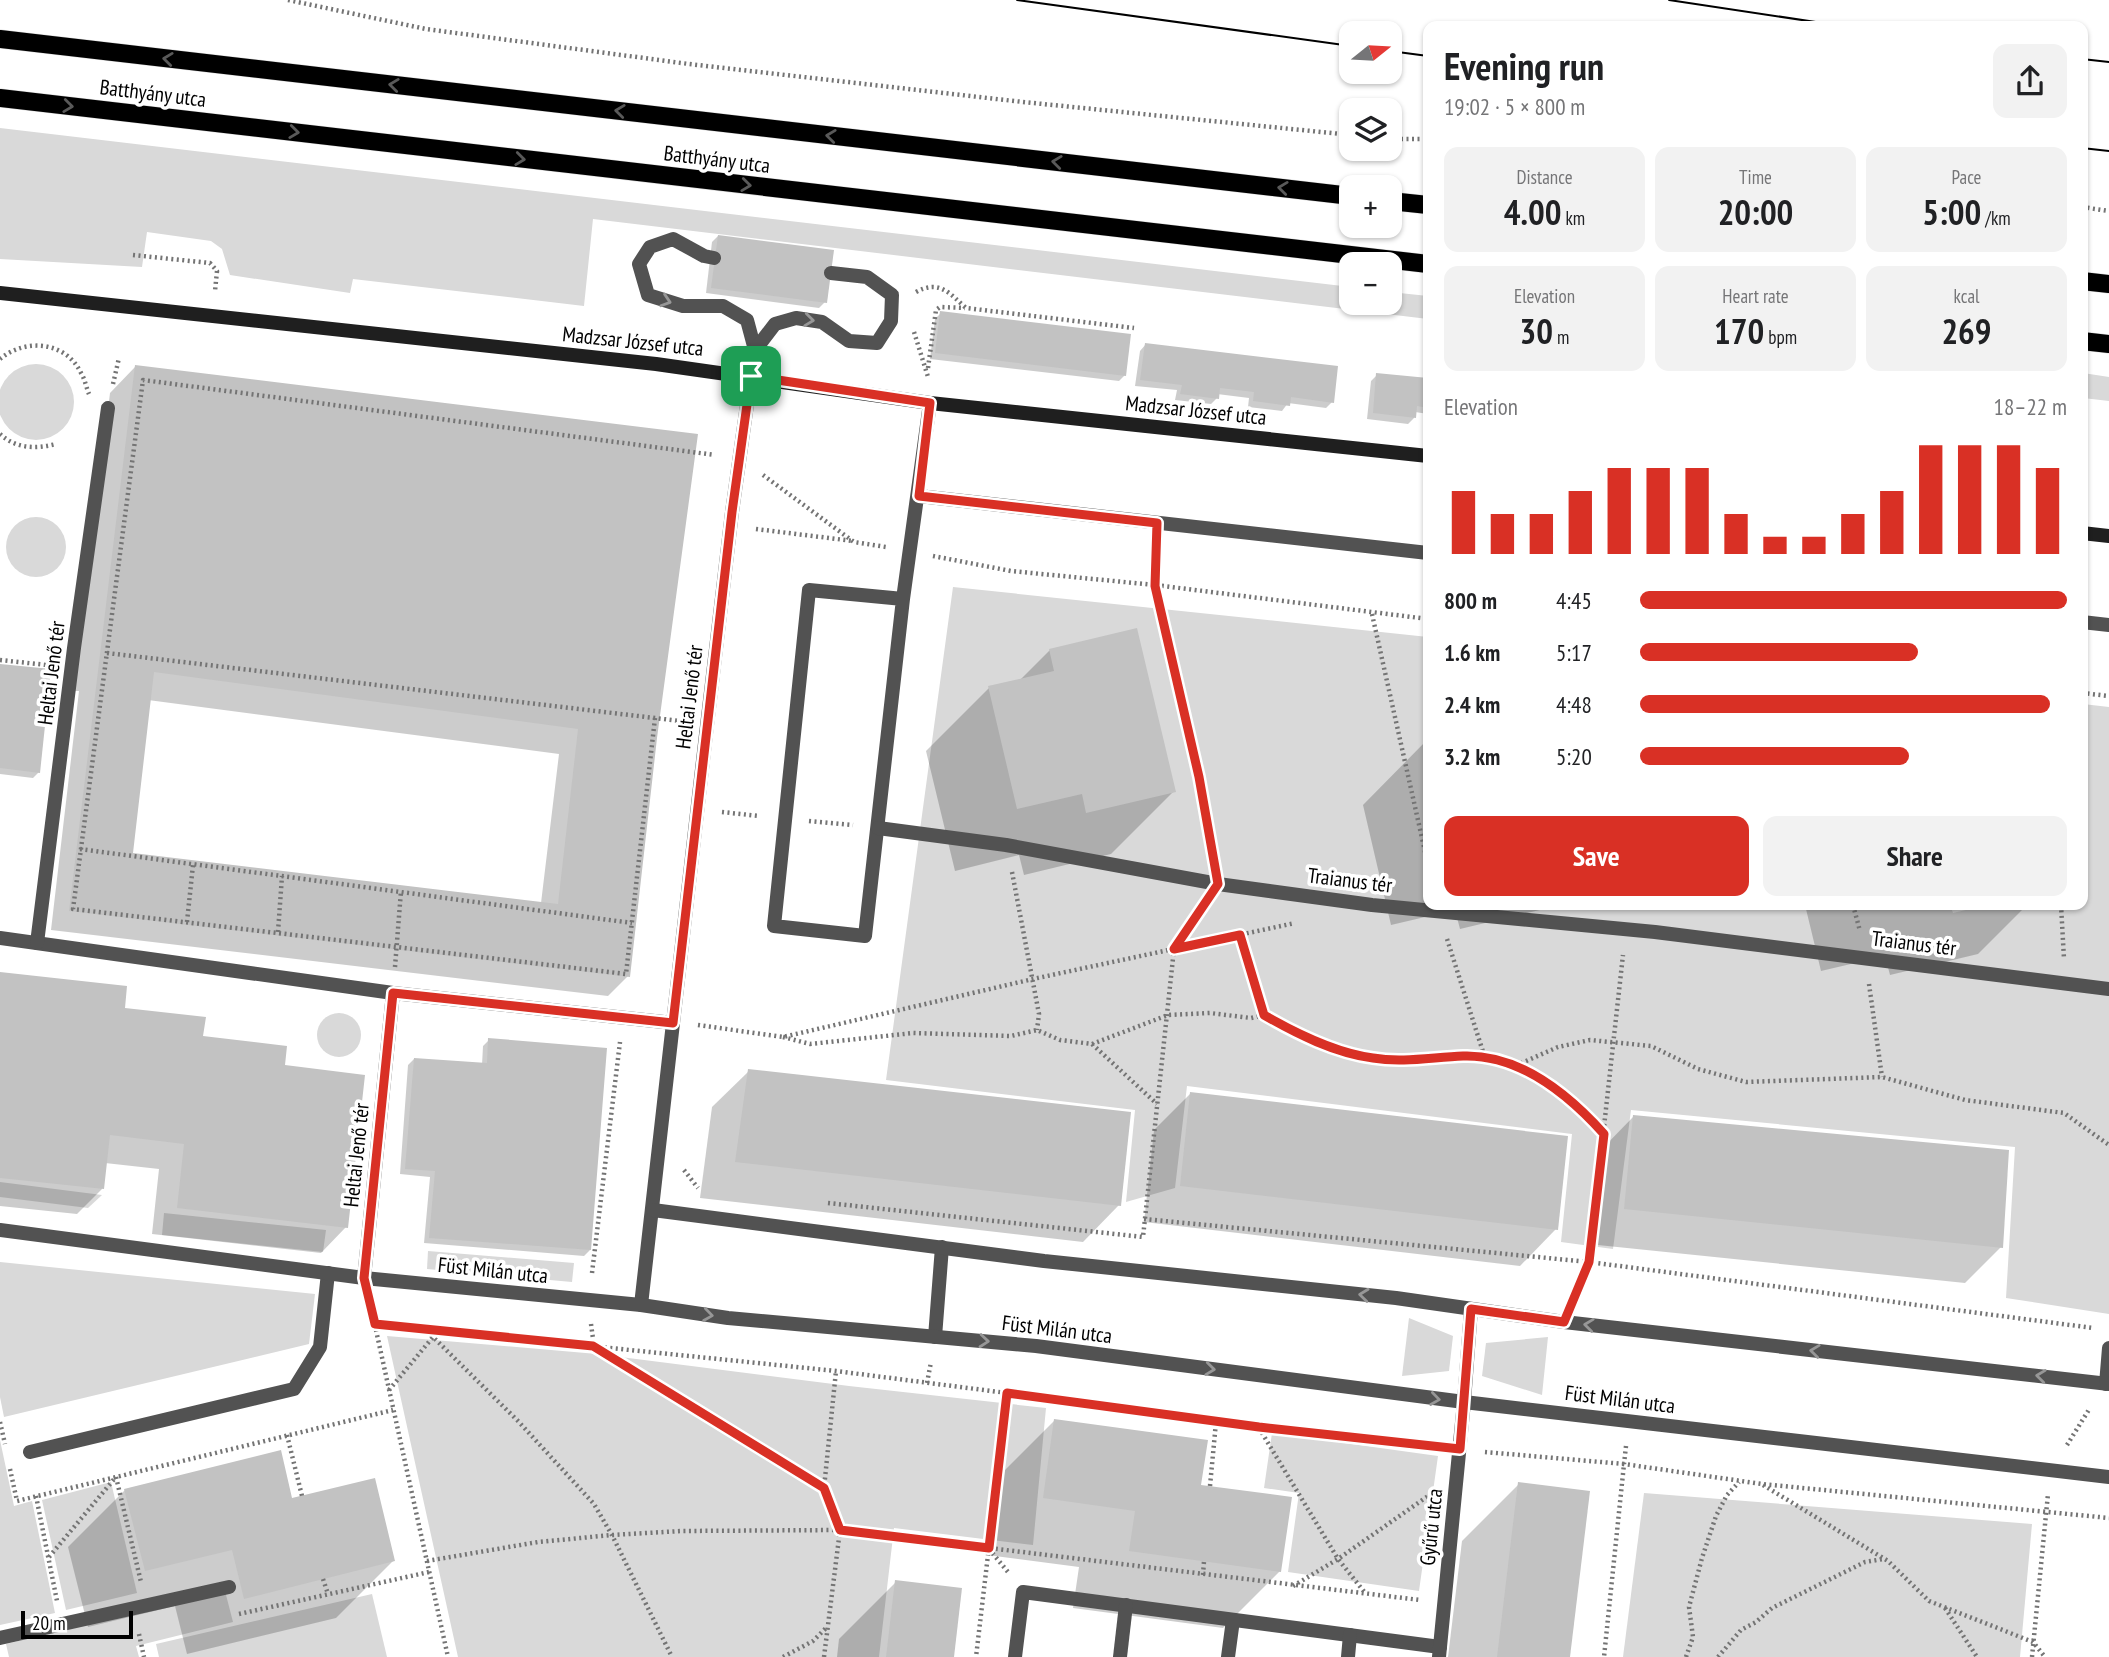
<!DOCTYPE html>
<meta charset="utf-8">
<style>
body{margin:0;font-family:"PT Sans Narrow",sans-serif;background:#f2f2f2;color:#202124;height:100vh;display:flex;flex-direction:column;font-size:26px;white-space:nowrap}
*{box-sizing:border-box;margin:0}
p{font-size:23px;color:#757577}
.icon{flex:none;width:38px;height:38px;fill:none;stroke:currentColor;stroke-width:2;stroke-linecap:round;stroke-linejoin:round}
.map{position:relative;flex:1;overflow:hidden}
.sheet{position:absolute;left:1423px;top:21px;width:665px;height:889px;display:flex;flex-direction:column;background:#fff;border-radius:14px;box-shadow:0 2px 5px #0004}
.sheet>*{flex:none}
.needle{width:46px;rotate:72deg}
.fabs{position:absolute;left:1339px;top:21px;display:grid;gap:14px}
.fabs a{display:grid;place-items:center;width:63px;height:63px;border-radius:14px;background:#fff;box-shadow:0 2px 5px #0004;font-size:35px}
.scale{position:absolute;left:21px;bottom:18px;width:112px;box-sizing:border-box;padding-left:7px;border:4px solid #000;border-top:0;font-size:19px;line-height:24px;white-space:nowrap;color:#000;-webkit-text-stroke:5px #fff;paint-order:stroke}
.pin{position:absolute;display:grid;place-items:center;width:60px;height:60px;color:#fff;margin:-30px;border-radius:14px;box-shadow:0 4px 10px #0006}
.round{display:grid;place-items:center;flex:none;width:74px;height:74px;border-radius:14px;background:#f2f2f2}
.head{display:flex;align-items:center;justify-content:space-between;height:119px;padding:0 21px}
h1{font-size:38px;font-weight:800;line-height:52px}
.figures{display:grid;grid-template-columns:repeat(3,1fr);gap:10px;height:119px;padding:7px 21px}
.figures div{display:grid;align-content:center;border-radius:14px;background:#f2f2f2;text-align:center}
.figures b{font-size:35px;font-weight:800}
.figures small{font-size:19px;font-weight:400}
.figures p{font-size:19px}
.chart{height:196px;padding:14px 21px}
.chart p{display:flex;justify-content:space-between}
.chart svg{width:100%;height:126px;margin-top:7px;stroke:#d93025;stroke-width:6}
.primary-button{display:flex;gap:14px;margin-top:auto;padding:14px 21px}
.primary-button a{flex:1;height:80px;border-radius:14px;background:#d93025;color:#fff;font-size:28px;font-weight:800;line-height:80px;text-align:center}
.primary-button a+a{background:#f2f2f2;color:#202124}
ul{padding:0 21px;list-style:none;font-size:23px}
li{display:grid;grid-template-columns:112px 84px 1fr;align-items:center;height:52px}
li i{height:18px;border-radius:9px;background:#d93025}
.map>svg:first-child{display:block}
.green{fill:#d9d9d9}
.shadow{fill:#0003;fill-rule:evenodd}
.building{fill:#c2c2c2;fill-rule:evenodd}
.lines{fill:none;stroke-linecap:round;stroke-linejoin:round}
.primary-casing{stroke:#dbdbdb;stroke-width:19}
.path{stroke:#747474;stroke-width:4.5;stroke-dasharray:2 3.5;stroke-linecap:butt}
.lane{stroke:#525252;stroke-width:14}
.street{stroke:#525252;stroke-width:14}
.secondary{stroke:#1f1f1f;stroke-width:14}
.primary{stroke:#000;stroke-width:18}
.tram{stroke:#000;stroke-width:2}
.oneway{stroke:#595959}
.oneway2{stroke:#979797}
.route-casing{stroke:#fff;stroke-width:14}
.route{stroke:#d93025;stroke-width:9}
.labels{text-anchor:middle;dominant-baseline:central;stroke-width:7;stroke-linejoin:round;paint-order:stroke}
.street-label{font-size:21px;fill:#000;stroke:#fff}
</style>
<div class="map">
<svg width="2109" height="1657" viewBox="0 0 2109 1657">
<rect width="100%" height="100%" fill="#fff"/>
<g class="green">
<path d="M0 128 1351 287V303H1390V292L1428 296V319L593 219 584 306 353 279 350 293 230 275 222 249 211 241 147 232 142 267 0 259Z"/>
<circle cx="36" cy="402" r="38"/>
<path d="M2083 373 2109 377V401L2083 398Z"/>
<circle cx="36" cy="547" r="30"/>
<path d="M953 587 1428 637V905H2082L2083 704 2109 707V1314L2006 1298 2015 1147 1631 1110 1613 1249 1561 1242 1572 1134 1187 1086 1175 1188 1126 1202 1135 1110 886 1080Z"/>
<circle cx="339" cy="1035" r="22"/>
<path d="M0 1182 102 1195 88 1208 0 1197Z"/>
<path d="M164 1213 326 1230 323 1252 162 1235Z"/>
<path d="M428 1251 574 1263 572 1282 427 1269Z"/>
<path d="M0 1262 315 1294 309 1344 4 1417 0 1397Z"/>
<path d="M1409 1318 1453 1336 1449 1371 1402 1376Z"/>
<path d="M387 1336 597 1354 849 1386 1046 1408 1033 1545 894 1528 879 1657H458Z"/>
<path d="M1548 1337 1542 1395 1482 1376 1486 1343Z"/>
<path d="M1272 1433 1438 1456 1419 1591 1288 1572 1299 1493 1264 1488Z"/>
<path d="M0 1440 14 1506 32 1501 55 1613 0 1625Z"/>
<path d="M111 1482 137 1593 66 1610 42 1500Z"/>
<path d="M1644 1493 2032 1524 2020 1657H1623Z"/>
<path d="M225 1591 233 1622 136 1646 139 1657H9L6 1644Z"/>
<path d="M372 1594 387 1657H159L156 1644Z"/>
</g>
<g class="shadow">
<path d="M718 236 825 302 819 308 706 293 712 242Z"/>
<path d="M941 313 1125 375 1119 381 930 359 935 319Z"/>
<path d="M1146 344 1332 402 1326 408 1288 403 1282 411 1248 407 1249 398 1217 394V398L1211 404 1175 400 1177 390 1135 386 1140 351Z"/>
<path d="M135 367 656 737 628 976 608 996 51 930 79 691H73L110 393ZM148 700 559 754 541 903 131 854Z"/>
<path d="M1377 375 1428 380V414L1415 412 1414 418 1408 424 1367 419 1371 381Z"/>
<path d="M1050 650 1174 791 1111 854 1024 875 1019 855 955 871 926 751 989 688 1019 681Z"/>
<path d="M0 665 39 772 33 778 0 774Z"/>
<path d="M1425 742H1428V905H1551L1548 908 1460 929 1455 910 1391 925 1363 805Z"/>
<path d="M1805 905H2027L1978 954 1890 975 1885 956 1821 971Z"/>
<path d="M0 973 123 1010 283 1067 346 1227 321 1253 152 1234 159 1169 105 1163 102 1189 77 1214 0 1206Z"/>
<path d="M489 1040 590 1250 584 1256 424 1243 430 1177 400 1174 408 1065 414 1059 482 1065 483 1046Z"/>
<path d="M749 1071 1119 1205 1083 1242 700 1198 712 1107Z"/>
<path d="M1190 1094 1556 1229 1520 1266 1144 1222 1154 1130Z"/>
<path d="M1634 1116 2001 1247 1965 1283 1588 1244 1598 1153Z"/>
<path d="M1055 1420 1199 1486 1280 1571 1223 1628 1073 1608 1079 1567 987 1555 997 1478Z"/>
<path d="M1519 1484 1568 1657H1448L1462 1541Z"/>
<path d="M125 1490 291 1500 393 1561 336 1618 187 1654 175 1606 88 1627 68 1547Z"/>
<path d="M896 1582 953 1657H837L839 1639Z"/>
</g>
<g class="building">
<path d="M718 235 834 250 827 303 711 288Z"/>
<path d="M940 311 1131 334 1126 376 935 353Z"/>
<path d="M1145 343 1338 366 1334 403 1291 397 1290 406 1253 401 1254 392 1220 388 1219 399 1180 394 1182 385 1140 380Z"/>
<path d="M135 365 698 434 657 738 630 977 69 911ZM154 672 578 729 558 904 133 853Z"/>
<path d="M1376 373 1428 378V408L1417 406 1416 418 1373 413Z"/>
<path d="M1137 628 1176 792 1086 813 1082 794 1017 809 988 686 1054 671 1049 649Z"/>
<path d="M0 664 51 669 40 773 0 768Z"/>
<path d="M1950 905H1983V906L1953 913Z"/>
<path d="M0 972 127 986 125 1008 206 1017 203 1036 287 1046 285 1065 365 1075 348 1228 177 1208 184 1144 110 1135 104 1189 0 1178Z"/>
<path d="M488 1038 607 1048 591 1250 429 1238 435 1171 405 1169 414 1058 487 1063Z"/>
<path d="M748 1069 1131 1112 1121 1206 735 1162Z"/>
<path d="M1190 1092 1568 1136 1558 1230 1180 1186Z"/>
<path d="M1633 1115 2009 1150 2003 1248 1624 1209Z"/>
<path d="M1054 1419 1208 1440 1201 1485 1292 1497 1281 1572 1129 1551 1135 1511 1043 1498Z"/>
<path d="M281 1450 292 1498 375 1478 395 1561 244 1599 232 1550 145 1571 124 1489Z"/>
<path d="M1518 1482 1590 1491 1570 1657H1497Z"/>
<path d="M895 1580 962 1588 954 1657H886Z"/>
</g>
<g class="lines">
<g class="primary-casing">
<g id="primary">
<path d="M0 39 1351 196"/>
<path d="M0 98 1428 264"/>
<path d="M1390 201 1428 205"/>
<path d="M2082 281 2109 284"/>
<path d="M2082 341 2109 344"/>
</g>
</g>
<g class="path">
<path d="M288 0 426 29 689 64 1023 102 1351 135"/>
<path d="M1390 139H1428"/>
<path d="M2082 207 2109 211"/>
<path d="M133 255 210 263 217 271 215 291"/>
<path d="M916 292C940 279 950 294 966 308L1134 328"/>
<path d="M914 332 928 377"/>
<path d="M0 359C25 338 66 341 81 373 85 379 86 387 89 394"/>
<path d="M928 368 936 310 940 307 965 308"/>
<path d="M113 384 119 358"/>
<path d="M0 434C16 449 36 449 56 444"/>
<path d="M763 475 854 542 886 547"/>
<path d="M756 529 853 541"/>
<path d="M1156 548 1155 585 1199 777 1214 858"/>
<path d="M933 556 1011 571 1155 585 1428 619"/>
<path d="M1372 614 1428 865"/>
<path d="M107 653 680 721V724"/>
<path d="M0 660 47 665"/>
<path d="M2082 693 2109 696"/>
<path d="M655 718 626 974 73 909 143 380 715 455"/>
<path d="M722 812 759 816"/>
<path d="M809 821 853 825"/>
<path d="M80 849 632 923"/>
<path d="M1012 872 1039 1014 1037 1030"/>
<path d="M1853 905 1860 931"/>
<path d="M2061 905 2064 959"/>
<path d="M187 922 193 865"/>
<path d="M278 932 282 876"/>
<path d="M1240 935 1264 1015"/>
<path d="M1447 939 1485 1058"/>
<path d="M395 967 401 891"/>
<path d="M1869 984 1882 1077"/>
<path d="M698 1025 783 1037 1033 979 1295 923"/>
<path d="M783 1037 810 1044 913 1033 1011 1036 1037 1030 1060 1040 1092 1044 1168 1015 1210 1013 1251 1018 1264 1015 1295 1032 1347 1052 1373 1059 1413 1061 1466 1056 1485 1058 1517 1065 1558 1047 1590 1040 1651 1046 1698 1069 1746 1082 1882 1077 1965 1100 2064 1113 2109 1145"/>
<path d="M1092 1044 1157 1104"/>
<path d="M1518 1066 1580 1108 1604 1134"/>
<path d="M684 1170 698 1188"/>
<path d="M828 1203 1143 1237 1174 949 1203 907"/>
<path d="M1144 1219 1589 1262 2093 1328"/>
<path d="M592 1273 620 1042"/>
<path d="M1574 1298 1589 1262 1623 955"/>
<path d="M370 1303 448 1657"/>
<path d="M375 1324 836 1371 1007 1393 976 1657"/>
<path d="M591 1324 594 1346 824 1488"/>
<path d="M427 1331 518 1421 594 1504 612 1535 672 1657"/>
<path d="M927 1383 931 1362"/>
<path d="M389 1390 433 1337"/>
<path d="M1007 1393 1259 1427 1433 1446"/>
<path d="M0 1422 5 1444"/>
<path d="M1259 1428 1338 1559 1366 1594"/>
<path d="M287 1435 302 1496"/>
<path d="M2067 1445 2090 1408"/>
<path d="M1626 1446 1624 1464 1762 1484 2109 1518"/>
<path d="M1485 1452 1624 1464 1604 1657"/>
<path d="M10 1469 17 1501 393 1410"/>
<path d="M116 1477 141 1582"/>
<path d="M1763 1485 1888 1561 1929 1601 2033 1642 2045 1657"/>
<path d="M1210 1486 1216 1422"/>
<path d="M36 1496 57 1601"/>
<path d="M989 1549 1008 1572"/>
<path d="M49 1557 115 1478"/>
<path d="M427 1561 538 1542 612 1535 681 1531 840 1530 1420 1600"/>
<path d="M1203 1575 1204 1561"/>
<path d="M323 1579 328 1594"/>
<path d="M1293 1586 1338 1559 1428 1496"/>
<path d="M1945 1608 1977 1657"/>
<path d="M239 1614 429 1572"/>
<path d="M139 1634 144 1657"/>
<path d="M783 1657 813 1641 827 1627"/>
<path d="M824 1657 840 1530 824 1488 836 1371"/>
<path d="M1686 1657 1693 1637 1689 1607 1702 1558 1716 1516 1727 1495 1739 1482"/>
<path d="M1718 1657 1741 1630 1756 1622 1772 1608 1865 1562 1883 1559"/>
<path d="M2032 1657 2048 1494"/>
</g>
<g class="lane">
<path d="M714 258 704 256 673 239 650 247 639 264 648 295 683 306H723L747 320 755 350 751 376"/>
<path d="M755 350 775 324 796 318 822 322 849 341 877 343 891 321 892 295 867 277 831 273"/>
<path d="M919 496 1428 553"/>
<path d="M903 599 809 590 774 926 865 936 903 599 930 403"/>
<path d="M2082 622 2109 625"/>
<path d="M673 1023 706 734"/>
<path d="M935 1337 942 1247"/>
<path d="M1464 1402 1471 1309"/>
<path d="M30 1452 294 1389 320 1347 328 1273"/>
<path d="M0 1638 229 1587"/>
<path d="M1015 1657 1023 1592 1440 1647"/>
<path d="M1120 1657 1126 1605"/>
<path d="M1228 1657 1233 1620"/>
<path d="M1348 1657 1350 1635"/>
</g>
<g class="street">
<path d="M706 734 732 512 751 376"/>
<path d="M878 828 1006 845 1218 884 1372 905 1655 932 2109 989"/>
<path d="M0 938 393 993 673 1023 641 1305"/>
<path d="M37 943 74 648 108 408"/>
<path d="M653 1210 1044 1261 1396 1298 1564 1322 2109 1384"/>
<path d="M0 1230 364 1278 641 1305 728 1318 1036 1346 1464 1402 2109 1477"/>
<path d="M364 1278 393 993"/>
<path d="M2106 1384 2109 1348"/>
<path d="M1439 1657 1464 1402"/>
</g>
<g class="secondary">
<path d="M0 293 656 364 930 403 1428 456"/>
<path d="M2082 533 2109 536"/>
</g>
<use href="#primary" class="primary"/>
<g class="tram">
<path d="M1017 0 1351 46"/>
<path d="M1669 0 1842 26"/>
<path d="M1390 51 1428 56"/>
<path d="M2082 59 2109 62"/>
<path d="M2082 148 2109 151"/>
</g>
</g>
<defs><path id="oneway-chevron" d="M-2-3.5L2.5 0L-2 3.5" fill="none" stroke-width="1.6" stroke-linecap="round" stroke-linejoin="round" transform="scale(1.75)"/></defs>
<g class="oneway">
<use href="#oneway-chevron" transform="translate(168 59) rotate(-173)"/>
<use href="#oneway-chevron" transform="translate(394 85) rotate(-173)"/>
<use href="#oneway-chevron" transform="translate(68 106) rotate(7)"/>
<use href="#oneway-chevron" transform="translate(620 111) rotate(-173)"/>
<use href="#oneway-chevron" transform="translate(294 132) rotate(7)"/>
<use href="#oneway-chevron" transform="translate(831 136) rotate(-173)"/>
<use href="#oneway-chevron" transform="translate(520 159) rotate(7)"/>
<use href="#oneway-chevron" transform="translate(1057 162) rotate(-173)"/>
<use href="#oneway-chevron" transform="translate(746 185) rotate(7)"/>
<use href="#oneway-chevron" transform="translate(1283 188) rotate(-173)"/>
</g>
<g class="oneway2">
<use href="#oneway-chevron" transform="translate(666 301) rotate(18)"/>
<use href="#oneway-chevron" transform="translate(809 320) rotate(7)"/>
<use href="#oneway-chevron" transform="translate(1364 1295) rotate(-174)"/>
<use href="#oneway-chevron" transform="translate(708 1315) rotate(8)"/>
<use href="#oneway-chevron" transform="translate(1589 1325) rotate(-173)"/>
<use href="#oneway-chevron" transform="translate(984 1341) rotate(5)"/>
<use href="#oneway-chevron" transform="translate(1815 1351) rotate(-173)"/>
<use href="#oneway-chevron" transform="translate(1210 1369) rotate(7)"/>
<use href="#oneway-chevron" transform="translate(2041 1376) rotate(-173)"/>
<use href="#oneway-chevron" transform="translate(1435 1399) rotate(8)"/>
</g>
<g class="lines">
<g class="route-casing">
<path id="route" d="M751 376 930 403 919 496 1157 523 1155 586 1199 777 1218 884 1174 949 1240 935 1264 1015C1297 1034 1335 1053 1373 1058 1403 1063 1433 1057 1463 1056 1519 1054 1569 1095 1604 1134L1589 1262 1564 1322 1471 1309 1460 1449 1259 1427 1007 1393 989 1548 840 1530 824 1488 593 1346 375 1324 364 1278 393 993 673 1023 732 512Z"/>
</g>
<use href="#route" class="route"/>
</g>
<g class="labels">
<g class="street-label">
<text transform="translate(153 93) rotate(7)">Batthyány utca</text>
<text transform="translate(717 159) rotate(7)">Batthyány utca</text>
<text transform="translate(633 341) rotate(6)">Madzsar József utca</text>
<text transform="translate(1196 410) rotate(6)">Madzsar József utca</text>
<text transform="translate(51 673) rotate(-83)">Heltai Jenő tér</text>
<text transform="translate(689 697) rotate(-83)">Heltai Jenő tér</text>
<text transform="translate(1350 880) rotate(7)">Traianus tér</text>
<text transform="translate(1914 943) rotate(7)">Traianus tér</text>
<text transform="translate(356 1155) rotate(-84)">Heltai Jenő tér</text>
<text transform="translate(493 1270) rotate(6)">Füst Milán utca</text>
<text transform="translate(1057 1329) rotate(7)">Füst Milán utca</text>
<text transform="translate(1620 1399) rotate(7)">Füst Milán utca</text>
<text transform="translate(1431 1527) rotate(-84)">Gyűrű utca</text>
</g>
</g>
</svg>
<div class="fabs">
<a><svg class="needle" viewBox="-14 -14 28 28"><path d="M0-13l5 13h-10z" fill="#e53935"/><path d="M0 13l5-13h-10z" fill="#757577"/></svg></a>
<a><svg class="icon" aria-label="layers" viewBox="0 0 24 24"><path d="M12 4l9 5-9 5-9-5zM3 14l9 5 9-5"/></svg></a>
<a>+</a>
<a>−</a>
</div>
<div class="scale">20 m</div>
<div class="pin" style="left:751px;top:376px;background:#1e9e55"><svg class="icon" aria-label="arrive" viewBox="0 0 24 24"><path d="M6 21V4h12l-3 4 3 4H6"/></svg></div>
<section class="sheet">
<div class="head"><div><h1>Evening run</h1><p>19:02 · 5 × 800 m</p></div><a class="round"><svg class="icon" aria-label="share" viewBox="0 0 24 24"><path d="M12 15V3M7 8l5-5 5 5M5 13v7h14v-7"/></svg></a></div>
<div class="figures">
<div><p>Distance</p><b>4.00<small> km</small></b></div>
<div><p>Time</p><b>20:00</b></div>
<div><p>Pace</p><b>5:00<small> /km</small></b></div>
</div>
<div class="figures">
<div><p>Elevation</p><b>30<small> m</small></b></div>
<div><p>Heart rate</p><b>170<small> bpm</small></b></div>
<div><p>kcal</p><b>269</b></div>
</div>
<div class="chart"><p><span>Elevation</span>18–22 m</p>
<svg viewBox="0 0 160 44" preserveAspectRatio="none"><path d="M5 44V22M15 44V30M25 44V30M35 44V22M45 44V14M55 44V14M65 44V14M75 44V30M85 44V38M95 44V38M105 44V30M115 44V22M125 44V6M135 44V6M145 44V6M155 44V14"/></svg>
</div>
<ul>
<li><b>800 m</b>4:45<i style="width:100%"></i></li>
<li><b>1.6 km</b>5:17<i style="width:65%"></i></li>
<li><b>2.4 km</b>4:48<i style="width:96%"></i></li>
<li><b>3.2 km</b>5:20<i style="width:63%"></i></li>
</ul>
<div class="primary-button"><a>Save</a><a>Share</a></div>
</section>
</div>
